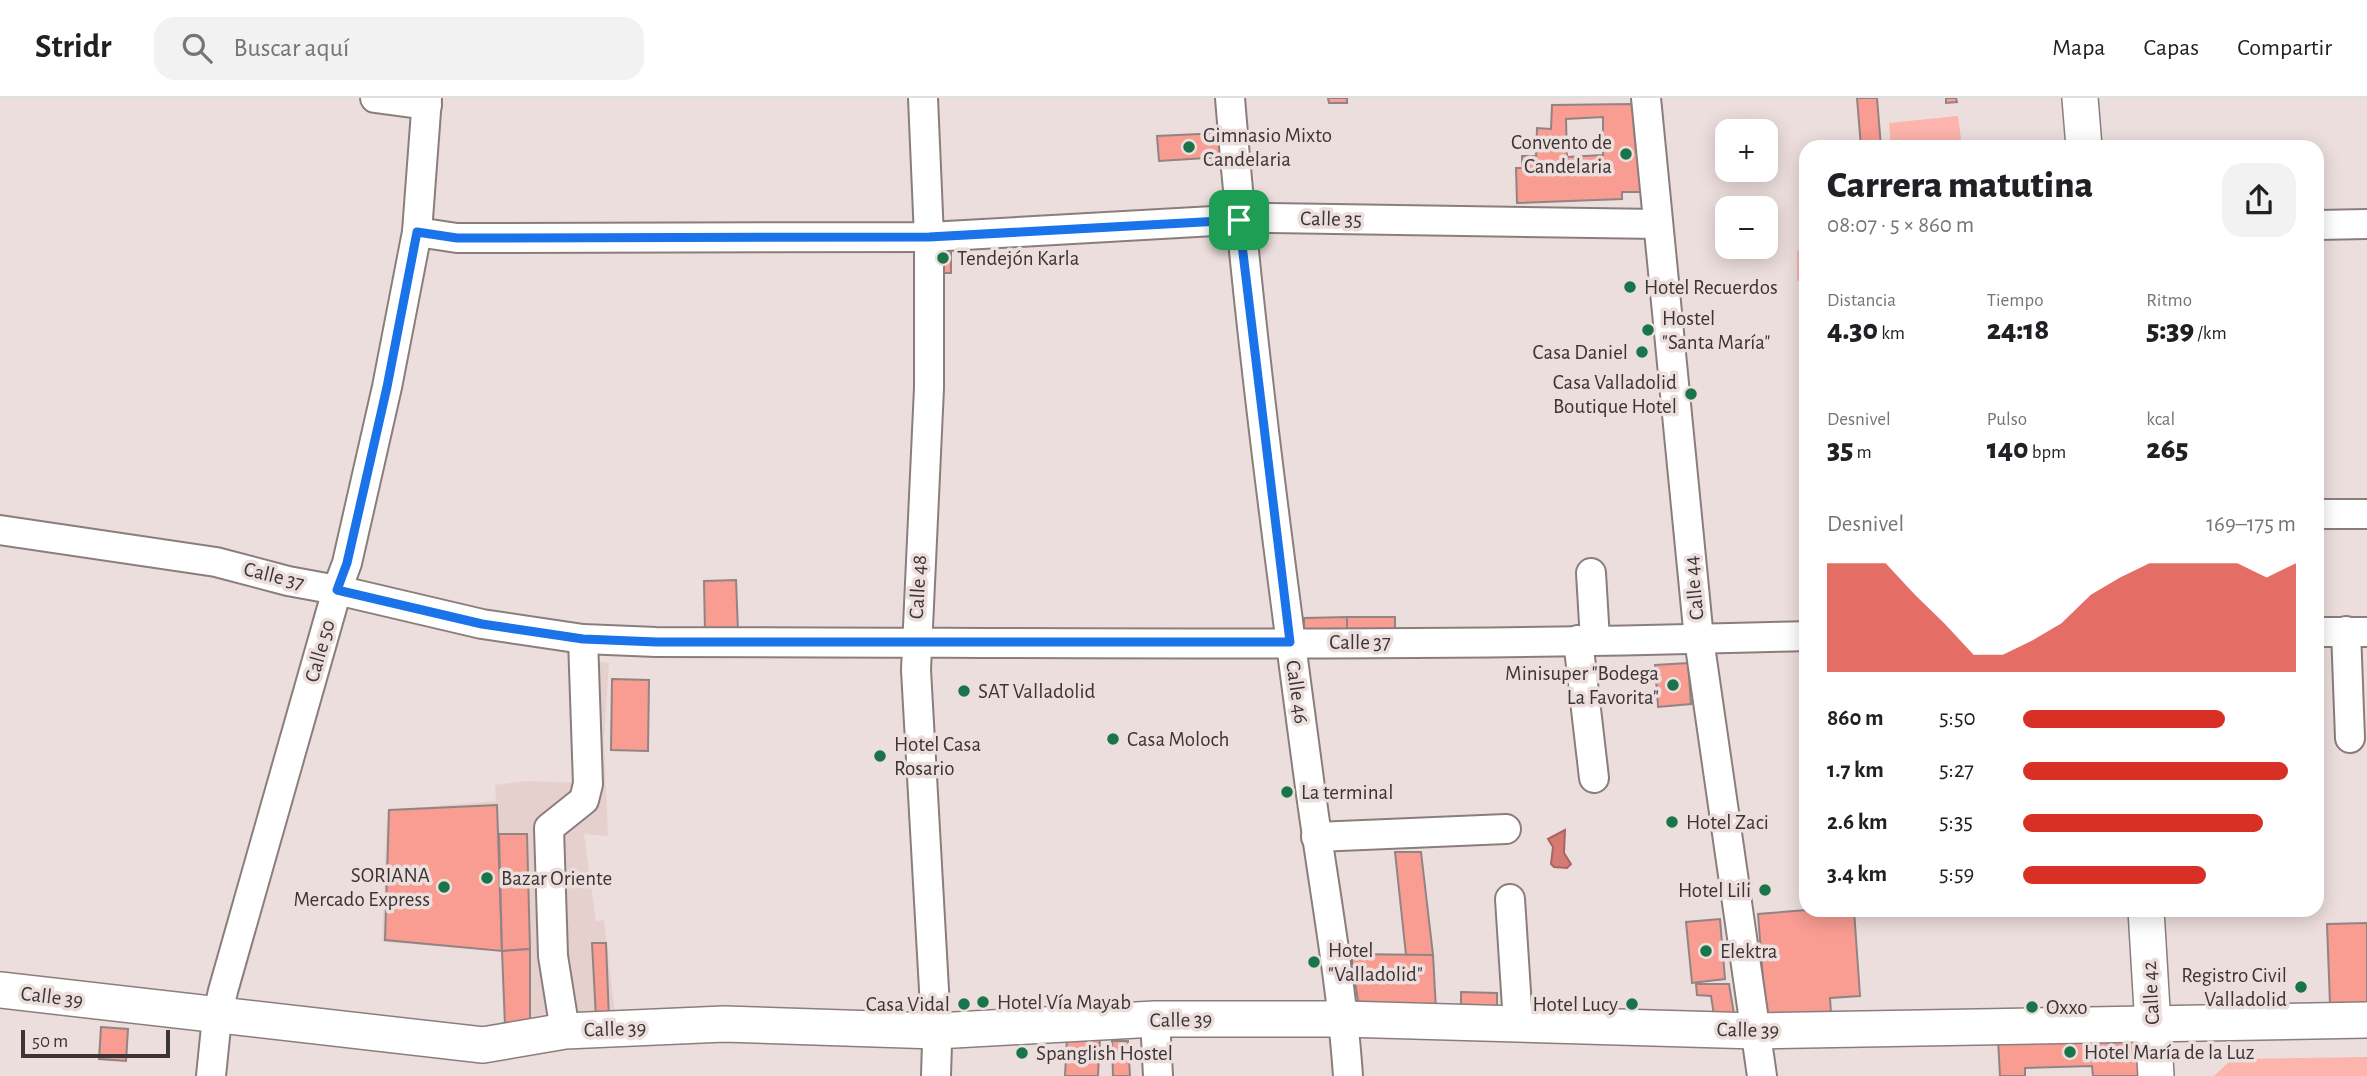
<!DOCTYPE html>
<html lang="es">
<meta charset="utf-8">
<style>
body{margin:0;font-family:"Alegreya Sans",sans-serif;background:#f2f2f2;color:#202124;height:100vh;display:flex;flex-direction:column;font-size:26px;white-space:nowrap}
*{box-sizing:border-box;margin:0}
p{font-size:23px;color:#757577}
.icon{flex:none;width:38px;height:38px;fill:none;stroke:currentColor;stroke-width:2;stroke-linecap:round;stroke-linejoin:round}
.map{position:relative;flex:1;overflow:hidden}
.drawer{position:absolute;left:1799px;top:42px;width:525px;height:777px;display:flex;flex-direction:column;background:#fff;border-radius:21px;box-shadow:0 4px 18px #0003}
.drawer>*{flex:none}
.buttons{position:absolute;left:1715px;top:21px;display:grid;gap:14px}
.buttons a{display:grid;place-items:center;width:63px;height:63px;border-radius:14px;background:#fff;box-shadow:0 4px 18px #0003;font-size:35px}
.scale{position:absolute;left:21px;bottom:18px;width:149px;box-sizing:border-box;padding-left:7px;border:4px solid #3b3535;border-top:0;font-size:19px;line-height:24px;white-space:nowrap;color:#3b3535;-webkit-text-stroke:5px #ecdedc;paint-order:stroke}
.pin{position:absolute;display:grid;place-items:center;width:60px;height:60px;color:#fff;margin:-30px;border-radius:14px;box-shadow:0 4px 10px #0006}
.round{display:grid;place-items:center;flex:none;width:74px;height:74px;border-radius:21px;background:#f2f2f2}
.summary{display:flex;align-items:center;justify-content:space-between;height:119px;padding:0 28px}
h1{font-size:38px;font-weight:800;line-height:52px}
.metrics{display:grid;grid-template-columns:repeat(3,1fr);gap:10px;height:119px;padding:7px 28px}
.metrics div{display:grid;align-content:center}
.metrics b{font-size:30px;font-weight:800}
.metrics small{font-size:19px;font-weight:400}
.metrics p{font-size:19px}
.chart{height:196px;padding:14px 28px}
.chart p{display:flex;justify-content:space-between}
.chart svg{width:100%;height:126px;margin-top:7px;fill:#d93025;opacity:.7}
ul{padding:0 28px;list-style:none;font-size:23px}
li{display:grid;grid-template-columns:112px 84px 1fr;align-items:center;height:52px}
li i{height:18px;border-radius:9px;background:#d93025}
header{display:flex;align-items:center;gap:42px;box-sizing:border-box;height:98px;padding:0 35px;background:#fff;border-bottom:2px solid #e0e0e0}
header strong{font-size:33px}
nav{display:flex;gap:38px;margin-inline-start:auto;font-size:24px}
.search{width:490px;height:63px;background:#f2f2f2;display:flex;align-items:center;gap:18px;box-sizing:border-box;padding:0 24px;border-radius:21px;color:#757577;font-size:26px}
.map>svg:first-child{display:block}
.built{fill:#e6d0cd}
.green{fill:#fcb4ac}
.water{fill:#d57b73;stroke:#a76660;stroke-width:2}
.building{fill:#f99c92;stroke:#918483;stroke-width:2;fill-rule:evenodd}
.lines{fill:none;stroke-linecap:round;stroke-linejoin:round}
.minor-casing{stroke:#8a7e7c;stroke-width:32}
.major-casing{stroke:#8a7e7c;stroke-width:38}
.minor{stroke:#fff;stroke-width:28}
.major{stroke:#fff;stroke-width:35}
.route-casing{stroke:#fff;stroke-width:14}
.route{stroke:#1a73e8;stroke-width:9}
.poi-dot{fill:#197449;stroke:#ecdedc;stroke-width:2.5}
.labels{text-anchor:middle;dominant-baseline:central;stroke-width:7;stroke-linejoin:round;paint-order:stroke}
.poi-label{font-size:21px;fill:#3b3535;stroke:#ecdedc;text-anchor:start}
.street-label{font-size:21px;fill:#3b3535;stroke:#ecdedc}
</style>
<header>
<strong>Stridr</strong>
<div class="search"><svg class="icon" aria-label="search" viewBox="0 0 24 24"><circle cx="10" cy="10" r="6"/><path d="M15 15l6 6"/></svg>Buscar aquí</div>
<nav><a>Mapa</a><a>Capas</a><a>Compartir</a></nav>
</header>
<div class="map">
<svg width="2367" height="978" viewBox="0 0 2367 978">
<rect width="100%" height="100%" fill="#ecdedc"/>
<path class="built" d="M592 563 609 565 604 641 608 738 584 736 596 823 604 822 616 924 505 932 502 853 382 844 387 712 496 703 495 687 526 683 585 685Z"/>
<g class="green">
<path d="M1958 18 1962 49H1891L1889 25Z"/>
<rect x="1797" y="153" width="9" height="30"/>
<path d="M2367 959V978H2214L2232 961Z"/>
</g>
<path class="water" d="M1565 732 1564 755 1571 766 1567 770 1554 769 1551 766 1553 749 1548 741Z"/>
<g class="building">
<path d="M1328 0H1347V5H1329Z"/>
<path d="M1857 0H1877L1881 49H1861Z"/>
<path d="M1946 0H1956L1957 4 1946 5Z"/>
<path d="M1632 6 1636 54H1648L1651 94H1622V101L1517 105 1516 70H1522V58H1536L1537 30 1551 31 1552 7ZM1603 19V57L1567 59 1566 21Z"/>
<path d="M1220 35 1222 59 1159 63 1157 38Z"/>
<rect x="936" y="146" width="15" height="29"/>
<path d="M736 482 738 533 705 534 704 483Z"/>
<rect x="1347" y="519" width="48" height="19"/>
<path d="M1347 519V538H1304V520Z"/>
<path d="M1688 565 1691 606 1658 609 1655 567Z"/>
<path d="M612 581 649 582 648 653 611 652Z"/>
<path d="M497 707 502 853 385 842 389 712Z"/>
<path d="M499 736H527L530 851 502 853Z"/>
<path d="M1395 754H1421L1433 857H1406Z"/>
<path d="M1807 812H1854L1860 898 1830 900 1831 915 1766 919 1758 816Z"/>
<path d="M1720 821 1725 881 1692 885 1686 824Z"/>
<path d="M2367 825V905L2330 906 2327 826Z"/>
<path d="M592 845H606L609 920H596Z"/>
<path d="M530 851V927L505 928 502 853Z"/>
<path d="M1351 856 1433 857 1436 912 1359 910Z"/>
<path d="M1696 886H1729L1734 916 1714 917 1711 898 1697 897Z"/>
<path d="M1461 894 1497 895V915H1461Z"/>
<path d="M101 929 128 931 126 963 99 961Z"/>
<path d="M1100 939 1098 978H1065L1067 940Z"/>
<path d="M1998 941H2142L2143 978H2093L2092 968 2025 970V978H2000Z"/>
<path d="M1112 943H1128L1130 978H1113Z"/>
</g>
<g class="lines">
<g class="minor-casing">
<g id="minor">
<path d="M375 0 427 7"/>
<path d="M923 0 929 139V290L916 572 937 945 936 978"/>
<path d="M1230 0C1248 225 1278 450 1308 674 1321 775 1341 876 1348 978"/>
<path d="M1646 0 1699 541 1762 978"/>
<path d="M2317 127 2367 126"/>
<path d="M417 134 457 140 929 139 1267 120 1658 126"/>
<path d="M2317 416H2367"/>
<path d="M0 432 216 464 288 483 337 492 482 526 583 541 656 544C1039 544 1423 550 1806 538"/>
<path d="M1591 475 1595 542"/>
<path d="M2346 533 2350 640"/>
<path d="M2317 534H2367"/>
<path d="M1578 542 1594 680"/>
<path d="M1316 739 1506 731"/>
<path d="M1510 801 1518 925"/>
<path d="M1155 921 1158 978"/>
<path d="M565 933 553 858 549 730 584 702 588 686 583 541"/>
<path d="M211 978 217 919 223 893 337 492 347 465 387 289 417 134 427 0"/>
</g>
</g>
<g class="major-casing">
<g id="major">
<path d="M2080 0 2084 49"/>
<path d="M2146 812 2156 978"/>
<path d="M0 892 483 947 565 933 724 926 936 933 1155 921H1344L1756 933 2367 922"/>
</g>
</g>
<use href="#minor" class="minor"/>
<use href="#major" class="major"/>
</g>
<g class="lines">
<g class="route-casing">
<path id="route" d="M1239 122 1290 544H656L583 541 482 526 337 492 347 465 387 289 417 134 457 140 929 139Z"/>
</g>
<use href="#route" class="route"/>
</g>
<g class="poi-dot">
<circle cx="1189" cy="49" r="7"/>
<circle cx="1626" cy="56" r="7"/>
<circle cx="943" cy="160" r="7"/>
<circle cx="1630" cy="189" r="7"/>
<circle cx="1648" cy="232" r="7"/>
<circle cx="1642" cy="254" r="7"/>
<circle cx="1691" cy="296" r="7"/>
<circle cx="1673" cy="587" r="7"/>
<circle cx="964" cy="593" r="7"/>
<circle cx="1113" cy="641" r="7"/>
<circle cx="880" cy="658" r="7"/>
<circle cx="1287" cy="694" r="7"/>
<circle cx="1672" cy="724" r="7"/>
<circle cx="487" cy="780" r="7"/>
<circle cx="444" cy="789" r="7"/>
<circle cx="1765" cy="792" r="7"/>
<circle cx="1706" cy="853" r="7"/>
<circle cx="1314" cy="864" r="7"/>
<circle cx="2301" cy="889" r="7"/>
<circle cx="983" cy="904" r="7"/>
<circle cx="964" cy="906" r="7"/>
<circle cx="1632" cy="906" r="7"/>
<circle cx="2032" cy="909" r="7"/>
<circle cx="2070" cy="954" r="7"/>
<circle cx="1022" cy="955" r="7"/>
</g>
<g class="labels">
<g class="poi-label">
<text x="1203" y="37">Gimnasio Mixto<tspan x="1203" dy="24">Candelaria</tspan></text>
<text x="1612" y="44" text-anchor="end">Convento de<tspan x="1612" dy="24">Candelaria</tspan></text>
<text x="957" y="160">Tendejón Karla</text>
<text x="1644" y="189">Hotel Recuerdos</text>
<text x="1662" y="220">Hostel<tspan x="1662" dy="24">"Santa María"</tspan></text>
<text x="1628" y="254" text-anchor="end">Casa Daniel</text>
<text x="1677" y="284" text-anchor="end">Casa Valladolid<tspan x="1677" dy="24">Boutique Hotel</tspan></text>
<text x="1659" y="575" text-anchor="end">Minisuper "Bodega<tspan x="1659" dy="24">La Favorita"</tspan></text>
<text x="978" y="593">SAT Valladolid</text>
<text x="1127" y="641">Casa Moloch</text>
<text x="894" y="646">Hotel Casa<tspan x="894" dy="24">Rosario</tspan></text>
<text x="1301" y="694">La terminal</text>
<text x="1686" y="724">Hotel Zaci</text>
<text x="430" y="777" text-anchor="end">SORIANA<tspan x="430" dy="24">Mercado Express</tspan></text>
<text x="501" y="780">Bazar Oriente</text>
<text x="1751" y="792" text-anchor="end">Hotel Lili</text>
<text x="1328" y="852">Hotel<tspan x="1328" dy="24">"Valladolid"</tspan></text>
<text x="1720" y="853">Elektra</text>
<text x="2287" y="877" text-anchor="end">Registro Civil<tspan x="2287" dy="24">Valladolid</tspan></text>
<text x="997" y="904">Hotel Vía Mayab</text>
<text x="950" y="906" text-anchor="end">Casa Vidal</text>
<text x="1618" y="906" text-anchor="end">Hotel Lucy</text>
<text x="2046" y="909">Oxxo</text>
<text x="2084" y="954">Hotel María de la Luz</text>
<text x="1036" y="955">Spanglish Hostel</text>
</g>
<g class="street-label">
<text transform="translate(1331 121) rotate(1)">Calle 35</text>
<text transform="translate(274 478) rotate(14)">Calle 37</text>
<text transform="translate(918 489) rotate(-87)">Calle 48</text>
<text transform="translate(1694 490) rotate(-96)">Calle 44</text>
<text x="1360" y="544">Calle 37</text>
<text transform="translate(320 553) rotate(-74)">Calle 50</text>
<text transform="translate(1297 594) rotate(82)">Calle 46</text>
<text transform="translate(2151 895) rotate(-93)">Calle 42</text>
<text transform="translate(52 899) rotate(7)">Calle 39</text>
<text transform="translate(1181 922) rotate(-1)">Calle 39</text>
<text transform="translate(615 931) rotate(-2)">Calle 39</text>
<text transform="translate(1748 932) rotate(1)">Calle 39</text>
</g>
</g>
</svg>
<div class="buttons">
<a>+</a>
<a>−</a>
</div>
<div class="scale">50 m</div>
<div class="pin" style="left:1239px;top:122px;background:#1e9e55"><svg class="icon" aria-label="arrive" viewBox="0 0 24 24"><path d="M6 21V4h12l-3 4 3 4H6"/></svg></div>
<section class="drawer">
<div class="summary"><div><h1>Carrera matutina</h1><p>08:07 · 5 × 860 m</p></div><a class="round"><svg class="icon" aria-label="share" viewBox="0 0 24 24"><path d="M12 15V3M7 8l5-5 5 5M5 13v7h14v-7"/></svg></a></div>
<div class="metrics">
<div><p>Distancia</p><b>4.30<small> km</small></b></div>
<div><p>Tiempo</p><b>24:18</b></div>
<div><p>Ritmo</p><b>5:39<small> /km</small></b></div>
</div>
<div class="metrics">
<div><p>Desnivel</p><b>35<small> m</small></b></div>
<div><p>Pulso</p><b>140<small> bpm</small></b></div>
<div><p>kcal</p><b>265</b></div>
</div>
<div class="chart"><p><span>Desnivel</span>169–175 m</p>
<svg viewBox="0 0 160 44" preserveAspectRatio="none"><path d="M0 44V6L10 6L20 6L30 17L40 27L50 38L60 38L70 33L80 27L90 17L100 11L110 6L120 6L130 6L140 6L150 11L160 6V44z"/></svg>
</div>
<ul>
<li><b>860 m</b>5:50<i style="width:74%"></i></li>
<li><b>1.7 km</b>5:27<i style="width:97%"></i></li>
<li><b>2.6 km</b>5:35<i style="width:88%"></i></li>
<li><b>3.4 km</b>5:59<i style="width:67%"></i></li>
</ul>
</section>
</div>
